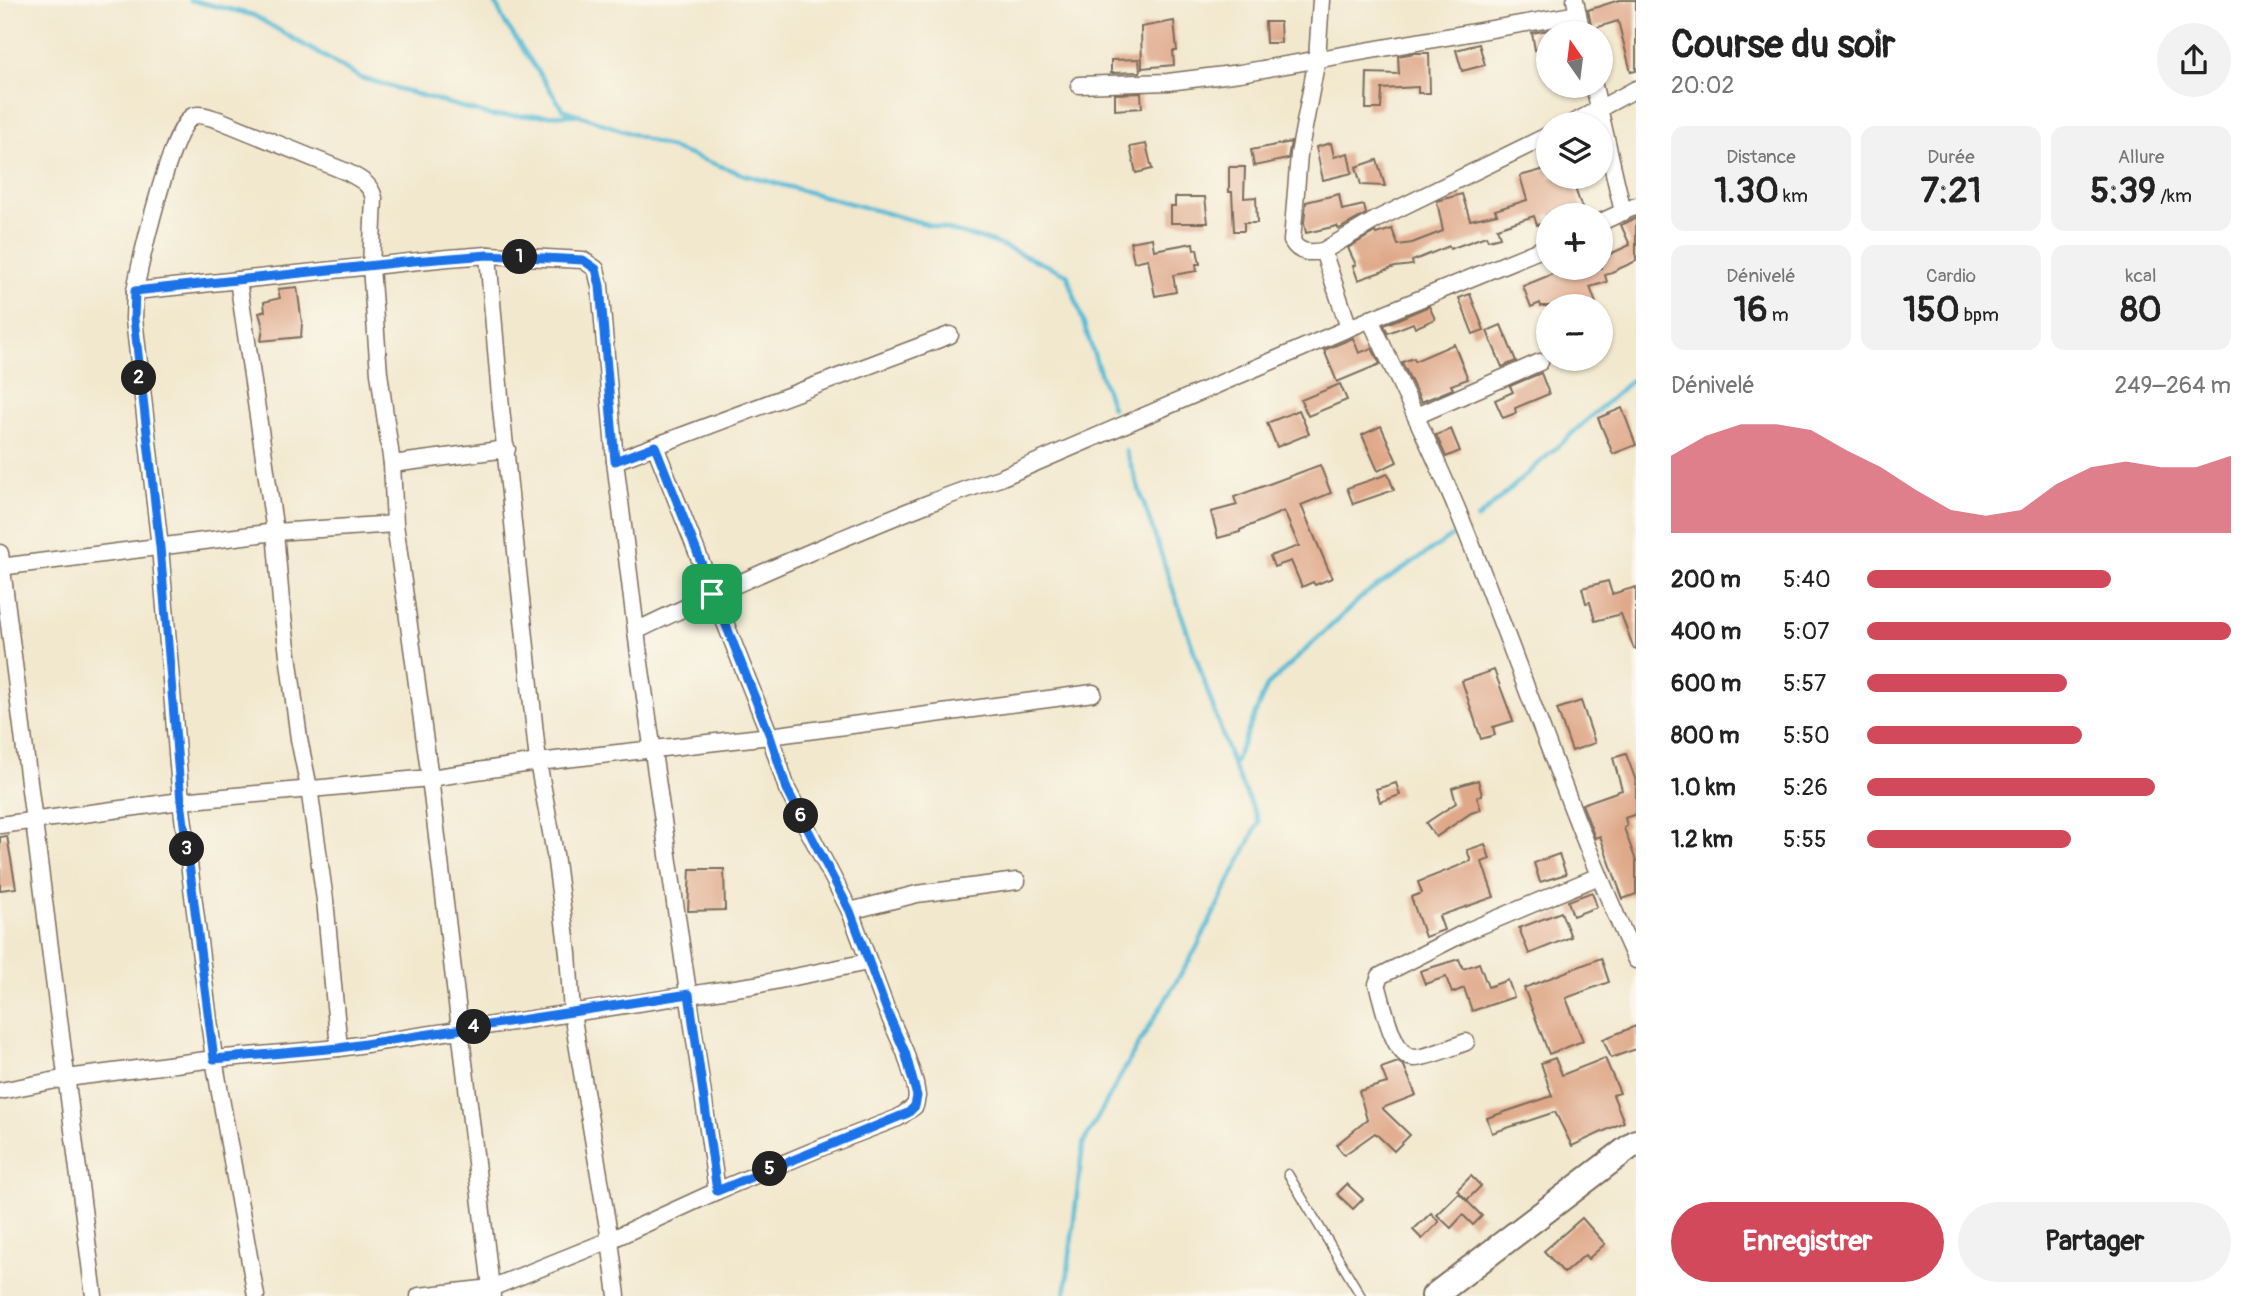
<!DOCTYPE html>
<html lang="fr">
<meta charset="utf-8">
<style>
body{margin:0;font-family:Pangolin,sans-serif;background:#f2f2f2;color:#222;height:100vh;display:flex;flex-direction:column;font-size:26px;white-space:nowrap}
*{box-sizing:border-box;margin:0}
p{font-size:23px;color:#767676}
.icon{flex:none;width:38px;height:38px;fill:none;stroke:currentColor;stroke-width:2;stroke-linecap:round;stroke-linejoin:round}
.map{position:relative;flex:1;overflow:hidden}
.panel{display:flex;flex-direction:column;background:#fff;width:630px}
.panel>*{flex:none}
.needle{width:46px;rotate:346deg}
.tools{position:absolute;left:1536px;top:21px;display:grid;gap:14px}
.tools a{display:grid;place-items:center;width:77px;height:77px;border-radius:50%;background:#fff;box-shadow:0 2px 5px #0004;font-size:35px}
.pin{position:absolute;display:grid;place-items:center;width:60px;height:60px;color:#fff;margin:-30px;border-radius:14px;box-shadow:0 4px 10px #0006}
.km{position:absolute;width:35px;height:35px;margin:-18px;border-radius:50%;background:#222;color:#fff;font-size:19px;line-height:35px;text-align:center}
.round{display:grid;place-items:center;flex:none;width:74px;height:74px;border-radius:37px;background:#f2f2f2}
.overview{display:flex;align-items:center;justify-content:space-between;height:119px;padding:0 35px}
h1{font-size:38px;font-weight:800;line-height:52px}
.figures{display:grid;grid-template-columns:repeat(3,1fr);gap:10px;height:119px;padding:7px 35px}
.figures div{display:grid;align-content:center;border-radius:14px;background:#f2f2f2;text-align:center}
.figures b{font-size:35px;font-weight:800}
.figures small{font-size:19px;font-weight:400}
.figures p{font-size:19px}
.chart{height:196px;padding:14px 35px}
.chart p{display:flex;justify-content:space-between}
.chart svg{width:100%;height:126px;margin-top:7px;fill:#d1495b;opacity:.7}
.primary-button{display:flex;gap:14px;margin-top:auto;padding:14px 35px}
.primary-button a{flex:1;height:80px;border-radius:42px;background:#d1495b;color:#fff;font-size:28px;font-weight:800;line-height:80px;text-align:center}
.primary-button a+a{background:#f2f2f2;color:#222}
ul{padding:0 35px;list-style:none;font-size:23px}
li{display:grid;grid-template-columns:112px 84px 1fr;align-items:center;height:52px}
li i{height:18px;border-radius:9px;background:#d1495b}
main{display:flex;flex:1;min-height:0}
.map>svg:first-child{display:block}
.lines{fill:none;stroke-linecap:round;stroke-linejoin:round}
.stream{stroke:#57bbd5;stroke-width:4.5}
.building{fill:#dfa889}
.lane-casing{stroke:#7b6c5c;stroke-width:11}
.street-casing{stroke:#7b6c5c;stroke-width:19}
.primary-casing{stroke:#7b6c5c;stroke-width:28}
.lane{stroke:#fff;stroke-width:8}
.street{stroke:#fff;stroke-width:16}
.primary{stroke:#fff;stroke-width:24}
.route-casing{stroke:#fff;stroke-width:14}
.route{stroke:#1a73e8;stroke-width:9}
</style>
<main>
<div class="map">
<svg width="1636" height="1296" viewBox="0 0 1636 1296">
<rect width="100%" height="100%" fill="#fbf7ec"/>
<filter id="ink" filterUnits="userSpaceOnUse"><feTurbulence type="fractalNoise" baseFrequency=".0143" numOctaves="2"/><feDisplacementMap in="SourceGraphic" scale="14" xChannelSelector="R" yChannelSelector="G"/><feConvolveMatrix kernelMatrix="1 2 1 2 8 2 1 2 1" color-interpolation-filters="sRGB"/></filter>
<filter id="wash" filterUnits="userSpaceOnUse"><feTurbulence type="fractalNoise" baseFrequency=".00686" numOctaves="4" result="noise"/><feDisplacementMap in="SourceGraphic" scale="28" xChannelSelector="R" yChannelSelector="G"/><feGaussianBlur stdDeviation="1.57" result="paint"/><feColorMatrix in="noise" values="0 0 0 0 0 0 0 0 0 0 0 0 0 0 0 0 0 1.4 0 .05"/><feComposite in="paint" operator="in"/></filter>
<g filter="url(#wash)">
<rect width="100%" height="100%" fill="#f2e8ce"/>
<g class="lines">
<g class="stream">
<path d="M190 0 253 15 361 78 492 116 575 115"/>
<path d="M494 0 504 21 563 109 745 175 993 242 1067 274 1112 408"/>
<path d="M1477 519 1636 376"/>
<path d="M1234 764 1267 686 1365 594 1452 536"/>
<path d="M1065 1296 1083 1144 1138 1045 1196 949 1259 822 1233 766 1126 451"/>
</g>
</g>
<g id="blocks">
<g class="building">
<path d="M1619 0H1636V71L1631 72 1618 21 1592 29 1588 10Z"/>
<path d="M1174 21 1177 51H1173L1174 65 1142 68 1141 27Z"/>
<path d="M1265 22H1280L1281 43H1266Z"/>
<path d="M1549 30V48L1535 50 1532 33Z"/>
<path d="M1479 44 1485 65 1462 71 1456 50Z"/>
<path d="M1414 53H1429L1430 93H1418V87L1382 89 1381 109H1366L1367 73 1399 74 1398 56Z"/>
<path d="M1139 59 1140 72 1111 73V60Z"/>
<path d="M1141 93 1142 108 1115 110V94Z"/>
<path d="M1291 142 1288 159 1254 166 1251 150Z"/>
<path d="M1331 143 1334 157 1348 153 1352 173 1323 180 1316 147Z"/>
<path d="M1146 144 1152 169 1136 173 1130 147Z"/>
<path d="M1377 160 1385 186 1361 185 1356 167Z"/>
<path d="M1229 167H1245L1244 198 1256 197 1257 223H1244V231H1234L1232 192H1229Z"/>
<path d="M1549 168V177H1571L1583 211 1571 215H1547L1549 222 1537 225 1534 216 1497 228 1500 237 1488 240 1486 236 1450 249 1449 246 1412 261 1413 265 1395 267 1358 280 1353 266 1356 265 1348 248 1375 232 1376 234 1392 229 1398 245 1412 243 1443 231 1437 201 1462 194 1470 220 1497 214 1495 210 1527 200 1520 176Z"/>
<path d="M1339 194 1342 210 1364 205 1366 214 1339 229 1337 226 1306 233 1304 223 1306 202Z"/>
<path d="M1175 197H1205L1208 223H1171V206H1175Z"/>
<path d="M1636 218V261L1605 275 1607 282 1590 287 1597 306H1541L1540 303 1531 307 1523 286 1567 268H1601V258L1630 245 1621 225Z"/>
<path d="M1152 238 1154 250 1193 243 1194 250 1197 249 1200 264H1196L1197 271 1173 275 1176 292 1155 296 1148 259 1134 262 1130 242Z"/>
<path d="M297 287 302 323 301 337 261 341 263 327 259 313 265 311 264 302 280 298 278 289Z"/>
<path d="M1470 294 1484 330 1473 334 1459 298Z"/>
<path d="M1429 306 1435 319 1415 328 1413 323 1388 333 1384 325Z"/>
<path d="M1501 325 1516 361 1502 367 1487 331Z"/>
<path d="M1353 338 1359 353 1372 348 1380 364 1337 382 1324 350Z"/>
<path d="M1454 344 1468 379 1451 385 1453 389 1421 402 1402 362 1414 358 1415 361Z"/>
<path d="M1541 373 1549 394 1515 408 1516 413 1503 418 1495 400 1513 392 1510 386Z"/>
<path d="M1340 384 1347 400 1308 416 1301 400Z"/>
<path d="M1622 408 1636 445 1613 454 1598 418Z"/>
<path d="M1299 410 1309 434 1277 447 1267 423Z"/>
<path d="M1381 426 1397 462 1378 471 1362 435Z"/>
<path d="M1451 429 1460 451 1446 457 1436 435Z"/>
<path d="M1320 465 1331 493 1301 505 1332 578 1315 585 1313 582 1302 587 1291 561 1274 567 1270 556 1299 546 1284 511 1240 530V532L1218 538 1211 512 1237 505 1234 497Z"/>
<path d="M1388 474 1394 490 1353 504 1347 488Z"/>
<path d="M1608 581 1612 594 1636 587V649H1634L1621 614 1595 621 1590 602 1586 603 1582 588Z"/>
<path d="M1494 670 1513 721 1493 727 1495 735 1481 739 1462 681Z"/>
<path d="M1581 701 1595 743 1572 751 1557 709Z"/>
<path d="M1626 754 1636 781V814L1625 818 1627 826 1624 828 1636 861V894L1623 899 1600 836 1595 838 1582 804 1622 790 1613 758Z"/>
<path d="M1478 780 1482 795 1477 797 1481 810 1471 813 1436 837 1426 823 1456 803 1452 788Z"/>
<path d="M1396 783 1400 795 1380 802 1376 789Z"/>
<path d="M7 836 16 888 0 890V837Z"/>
<path d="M1485 844 1490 859 1482 862 1494 897 1439 916 1444 930 1425 937 1411 897 1422 893 1418 882 1471 861 1467 850Z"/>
<path d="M1559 854 1566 874 1540 882 1534 863Z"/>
<path d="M690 869H724L725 910 688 911Z"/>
<path d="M1592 892 1597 907 1573 916 1568 901Z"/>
<path d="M1561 912 1571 937 1529 954 1519 928Z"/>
<path d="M1601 958 1609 982 1566 998 1583 1041 1549 1054 1524 988Z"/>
<path d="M1459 959 1463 969 1479 963 1488 987 1508 980 1514 997 1472 1011 1464 988 1452 993 1446 977 1425 984 1420 971Z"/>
<path d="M1636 1026V1049L1611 1058 1603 1039Z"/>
<path d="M1555 1058 1562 1075 1605 1058 1620 1093 1613 1095 1624 1122 1572 1146 1555 1112 1492 1133 1487 1118 1552 1096 1541 1063Z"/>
<path d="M1398 1062 1404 1066 1416 1095 1382 1108 1410 1135 1394 1151 1375 1133 1344 1155 1336 1145 1367 1120 1359 1091 1387 1083 1381 1068Z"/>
<path d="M1471 1176 1481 1186 1467 1200 1457 1190Z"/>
<path d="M1347 1184 1363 1199 1353 1209 1337 1194Z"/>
<path d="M1459 1193 1482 1216 1473 1225 1463 1215 1451 1228 1437 1215Z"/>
<path d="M1431 1213 1439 1222 1422 1239 1413 1230Z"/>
<path d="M1582 1218 1605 1244 1588 1259 1585 1255 1564 1273 1544 1251Z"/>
</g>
</g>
</g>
<g filter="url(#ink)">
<use href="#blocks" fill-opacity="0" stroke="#7b6c5c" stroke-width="2"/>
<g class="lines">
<g class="lane-casing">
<path id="lane" d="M1288 1174 1361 1296"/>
</g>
<g class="street-casing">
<g id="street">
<path d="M1321 0 1317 59 1299 154 1292 241C1299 254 1311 253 1323 251"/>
<path d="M1575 0 1582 33"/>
<path d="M1079 85 1168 82 1240 73 1578 14"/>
<path d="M1594 86 1623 212"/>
<path d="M1571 124 1636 89"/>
<path d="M1601 222 1636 206"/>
<path d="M488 255 501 408 538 762 555 854 568 953 572 1013 610 1240 617 1296"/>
<path d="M238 280 275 532 281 601 299 739 309 788 325 900 339 1048"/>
<path d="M135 291C140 264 171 126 193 116 201 113 211 118 219 120L347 172C360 179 370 183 374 198L371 267 379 373 392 464 395 524 430 778 492 1296"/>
<path d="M1370 319C1405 394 1442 469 1472 546 1527 684 1574 825 1636 960"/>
<path d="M1349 328 1323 251 1379 218 1549 135"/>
<path d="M1416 416 1540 362"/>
<path d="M615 461 950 335"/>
<path d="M392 464 507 449"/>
<path d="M0 553 94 1296"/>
<path d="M0 567 275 532 395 524"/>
<path d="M638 630C702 599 768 570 834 542 889 519 943 496 1000 478L1349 328 1549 246"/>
<path d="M0 825 181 801 430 778 538 762 770 736 1093 693"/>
<path d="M850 911 917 894 1017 881"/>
<path d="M1466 1042C1452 1047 1427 1058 1414 1058 1392 1057 1383 1002 1377 984L1380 976 1470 930 1599 876"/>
<path d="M0 1091 67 1078 214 1059 339 1048 572 1013 755 985 868 962"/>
<path d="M256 1296 214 1059 181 801 160 547 134 319 135 291 448 258 488 255 583 260 596 269 600 286 615 461 640 663 717 1191"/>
<path d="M419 1296 491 1288 610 1240 717 1191 825 1146 898 1118 915 1106 917 1096 915 1083 905 1052 887 1011 850 911 787 789 770 736 655 446"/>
</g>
</g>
<g class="primary-casing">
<path id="primary" d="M1434 1296 1636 1142"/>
</g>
<use href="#lane" class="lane"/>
<use href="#street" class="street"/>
<use href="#primary" class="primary"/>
</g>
</g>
<g class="lines" filter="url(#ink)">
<g class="route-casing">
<path id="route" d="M488 255 583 260 596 269 600 286 615 461 655 446 770 736 787 789 850 911 887 1011 905 1052 917 1096 915 1106 908 1113 717 1191 689 994 339 1048 214 1059 181 801 160 547 134 319 135 291 413 261Z"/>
</g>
<use href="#route" class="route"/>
</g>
</svg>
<div class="tools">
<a><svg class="needle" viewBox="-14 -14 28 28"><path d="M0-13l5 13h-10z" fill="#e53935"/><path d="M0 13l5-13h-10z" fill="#767676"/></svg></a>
<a><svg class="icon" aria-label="layers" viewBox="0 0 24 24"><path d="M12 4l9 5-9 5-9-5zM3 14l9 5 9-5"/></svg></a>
<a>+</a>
<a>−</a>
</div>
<div class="pin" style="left:712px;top:594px;background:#1e9e55"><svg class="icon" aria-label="arrive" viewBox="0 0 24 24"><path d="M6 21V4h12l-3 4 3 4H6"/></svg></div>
<b class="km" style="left:520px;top:257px">1</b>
<b class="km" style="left:139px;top:378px">2</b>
<b class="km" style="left:187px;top:849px">3</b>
<b class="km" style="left:474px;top:1027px">4</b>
<b class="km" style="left:770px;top:1169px">5</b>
<b class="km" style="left:801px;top:816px">6</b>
</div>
<section class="panel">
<div class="overview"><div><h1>Course du soir</h1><p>20:02</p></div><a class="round"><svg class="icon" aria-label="share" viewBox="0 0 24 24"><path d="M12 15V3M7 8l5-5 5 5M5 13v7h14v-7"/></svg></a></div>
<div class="figures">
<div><p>Distance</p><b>1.30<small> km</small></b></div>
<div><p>Durée</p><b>7:21</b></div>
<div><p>Allure</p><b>5:39<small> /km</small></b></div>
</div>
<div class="figures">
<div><p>Dénivelé</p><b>16<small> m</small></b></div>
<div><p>Cardio</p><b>150<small> bpm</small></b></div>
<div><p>kcal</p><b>80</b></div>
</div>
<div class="chart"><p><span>Dénivelé</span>249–264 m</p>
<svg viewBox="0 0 160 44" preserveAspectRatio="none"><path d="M0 44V17L10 10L20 6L30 6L40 8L50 15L60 21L70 29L80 36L90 38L100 36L110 27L120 21L130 19L140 21L150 21L160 17V44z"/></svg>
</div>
<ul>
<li><b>200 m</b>5:40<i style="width:67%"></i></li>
<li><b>400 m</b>5:07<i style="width:100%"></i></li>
<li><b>600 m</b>5:57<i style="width:55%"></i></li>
<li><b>800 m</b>5:50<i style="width:59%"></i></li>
<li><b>1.0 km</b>5:26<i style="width:79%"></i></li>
<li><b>1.2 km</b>5:55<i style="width:56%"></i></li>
</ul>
<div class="primary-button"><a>Enregistrer</a><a>Partager</a></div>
</section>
</main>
